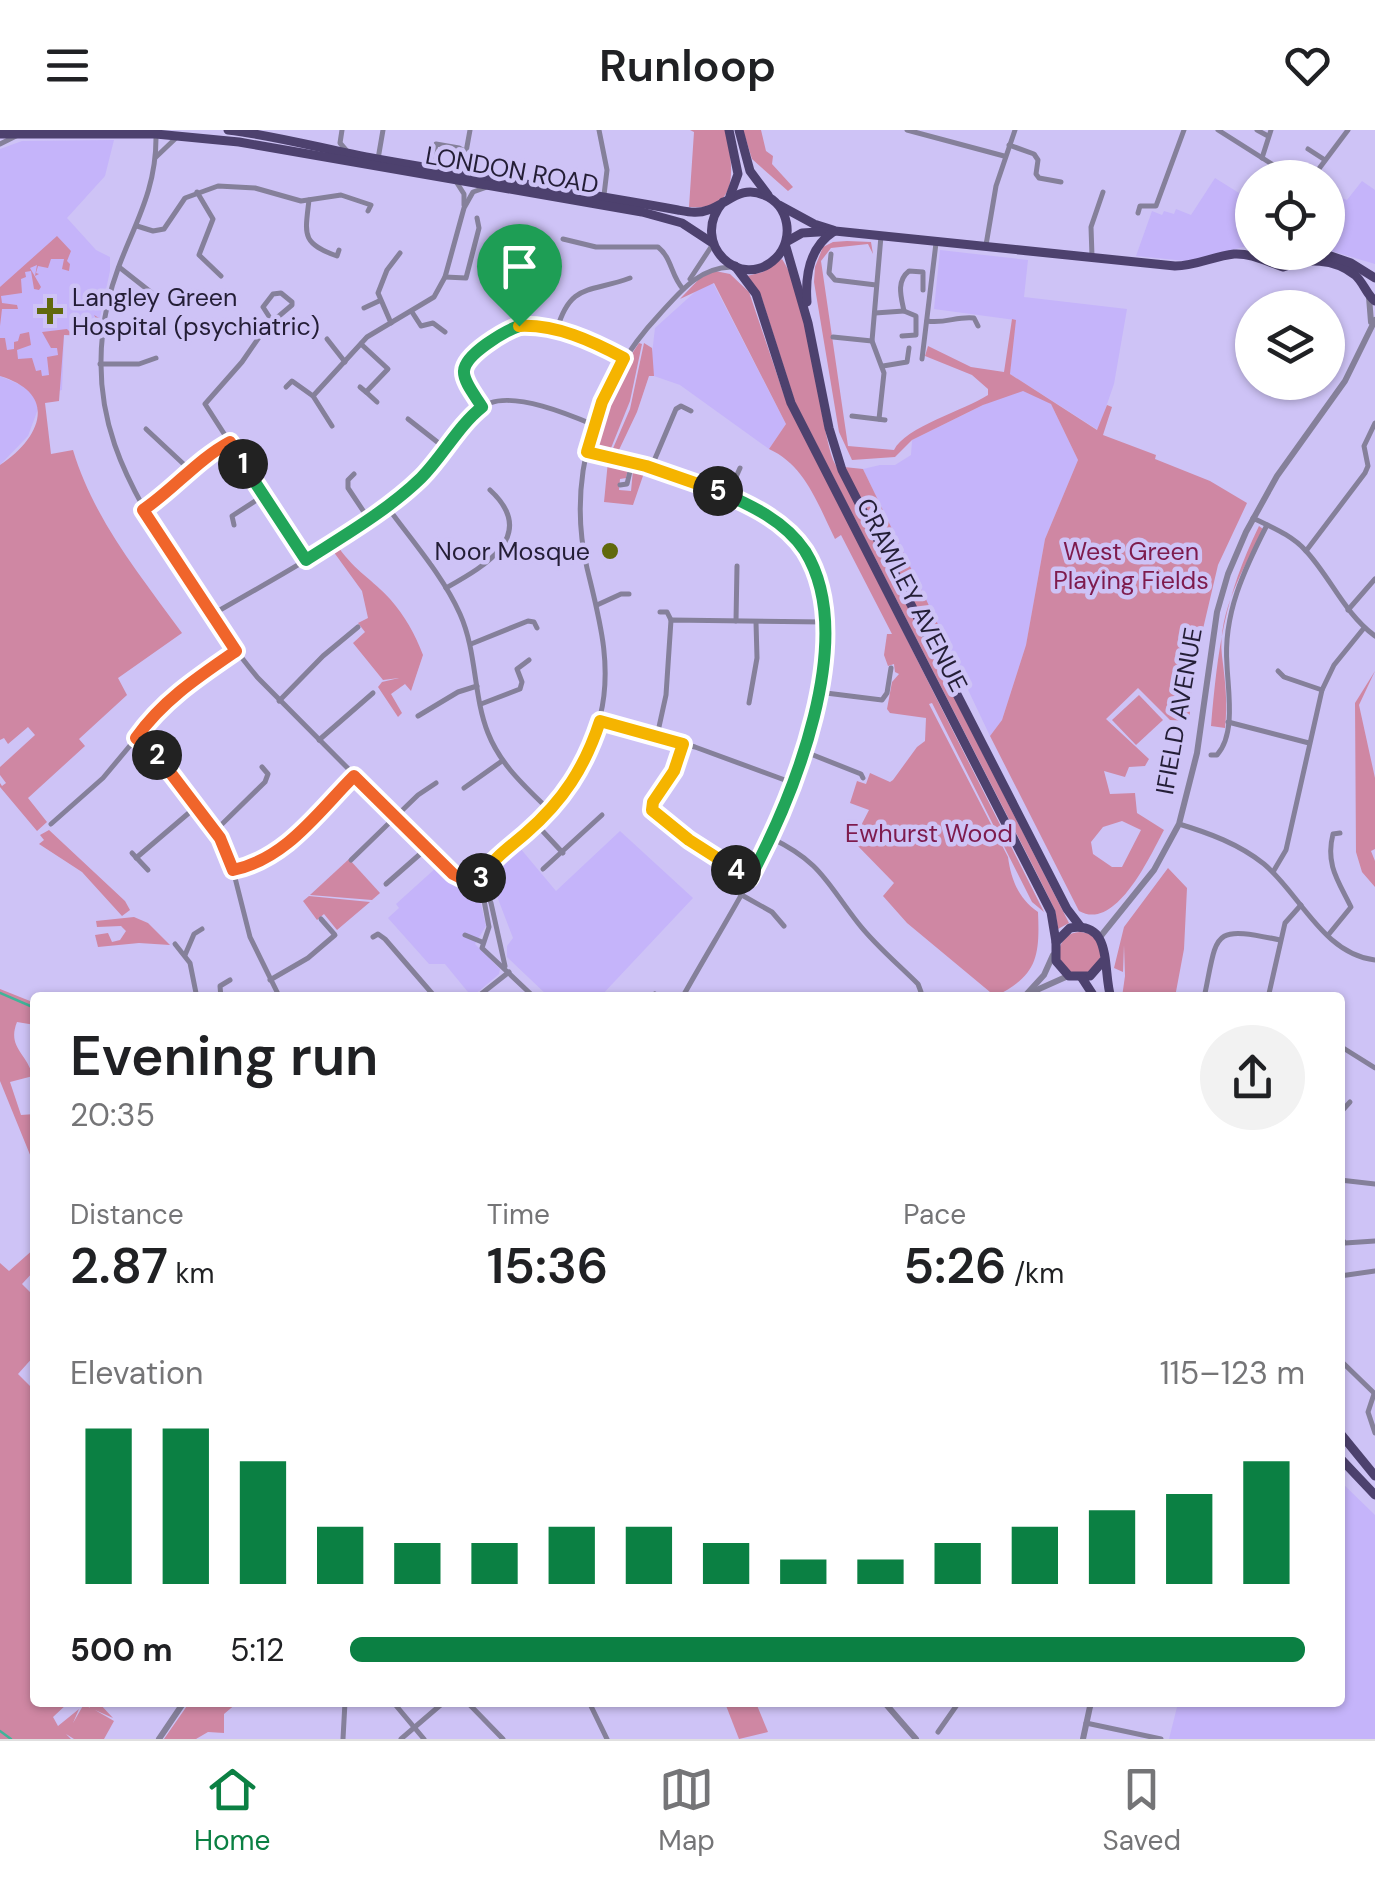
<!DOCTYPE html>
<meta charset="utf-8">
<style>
body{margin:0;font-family:"DM Sans",sans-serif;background:#f2f2f2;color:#202124;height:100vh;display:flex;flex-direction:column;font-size:38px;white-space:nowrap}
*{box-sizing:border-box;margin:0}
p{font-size:32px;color:#757577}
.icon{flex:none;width:55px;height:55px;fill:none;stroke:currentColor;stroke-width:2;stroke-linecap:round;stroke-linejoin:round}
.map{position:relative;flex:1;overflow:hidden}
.drawer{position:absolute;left:30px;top:862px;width:1315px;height:715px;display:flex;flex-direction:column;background:#fff;border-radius:10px;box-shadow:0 2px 8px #0004}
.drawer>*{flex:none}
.tools{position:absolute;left:1235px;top:30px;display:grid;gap:20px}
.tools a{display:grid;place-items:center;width:110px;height:110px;border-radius:50%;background:#fff;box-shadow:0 2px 8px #0004;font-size:50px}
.pin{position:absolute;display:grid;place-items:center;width:85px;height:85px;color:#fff;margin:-102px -42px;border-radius:50% 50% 50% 0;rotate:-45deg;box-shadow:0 0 10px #0007}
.pin .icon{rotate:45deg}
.km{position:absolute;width:50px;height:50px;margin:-25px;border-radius:50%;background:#222;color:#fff;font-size:28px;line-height:50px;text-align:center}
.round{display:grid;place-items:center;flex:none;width:105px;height:105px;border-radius:52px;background:#f2f2f2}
.summary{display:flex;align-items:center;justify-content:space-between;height:170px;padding:0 40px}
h1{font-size:55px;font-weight:600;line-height:75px}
.metrics{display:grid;grid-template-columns:repeat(3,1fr);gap:15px;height:170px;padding:10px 40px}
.metrics div{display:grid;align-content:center}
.metrics b{font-size:50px;font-weight:600}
.metrics small{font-size:28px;font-weight:400}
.metrics p{font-size:28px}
.chart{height:280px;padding:20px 40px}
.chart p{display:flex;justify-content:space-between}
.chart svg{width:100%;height:180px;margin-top:10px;stroke:#0b8043;stroke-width:6}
ul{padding:0 40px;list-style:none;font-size:32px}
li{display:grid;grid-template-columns:160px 120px 1fr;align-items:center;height:75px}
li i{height:25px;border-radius:12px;background:#0b8043}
header{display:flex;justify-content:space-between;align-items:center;height:130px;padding:0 40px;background:#fff;font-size:45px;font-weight:600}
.tabs{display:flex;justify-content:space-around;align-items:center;height:140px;border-top:2px solid #e0e0e0;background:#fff;font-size:28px;color:#757577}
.tabs a{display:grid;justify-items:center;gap:5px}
.tabs .active{color:#0b8043}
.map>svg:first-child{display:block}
.built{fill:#c5b4fa}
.green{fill:#cf87a3;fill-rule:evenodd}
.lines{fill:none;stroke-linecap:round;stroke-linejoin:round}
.stream{stroke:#40b499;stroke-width:2.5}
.minor{stroke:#85809a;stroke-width:5}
.tertiary{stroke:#85809a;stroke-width:6}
.primary{stroke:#4d416e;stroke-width:9}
.split-1-casing{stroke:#fff;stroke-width:20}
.split-2-casing{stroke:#fff;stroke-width:20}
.split-3-casing{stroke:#fff;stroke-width:20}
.split-4-casing{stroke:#fff;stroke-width:20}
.split-5-casing{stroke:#fff;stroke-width:20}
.split-6-casing{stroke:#fff;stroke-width:20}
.split-1{stroke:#22a559;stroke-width:12}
.split-2{stroke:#f0652b;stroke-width:12}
.split-3{stroke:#f0652b;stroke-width:12}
.split-4{stroke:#f5b400;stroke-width:12}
.split-5{stroke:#22a559;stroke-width:12}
.split-6{stroke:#f5b400;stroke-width:12}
.poi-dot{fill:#61690c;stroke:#cec3f6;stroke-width:4}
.labels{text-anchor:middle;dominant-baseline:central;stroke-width:9;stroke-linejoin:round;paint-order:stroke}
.street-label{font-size:25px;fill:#241e36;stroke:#cec3f6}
.poi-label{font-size:25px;fill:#241e36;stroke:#cec3f6;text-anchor:start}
.park-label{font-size:25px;fill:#7e1b4d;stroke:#cec3f6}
</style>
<header><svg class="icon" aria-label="menu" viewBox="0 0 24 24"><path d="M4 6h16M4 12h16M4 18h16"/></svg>Runloop<svg class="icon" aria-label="heart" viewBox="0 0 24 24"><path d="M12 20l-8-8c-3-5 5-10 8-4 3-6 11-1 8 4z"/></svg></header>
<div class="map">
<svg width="1375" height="1609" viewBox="0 0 1375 1609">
<rect width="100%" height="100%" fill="#cec3f6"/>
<g class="built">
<path d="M114 10 105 46 67 88 96 120 110 127V141L96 206 64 205 62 260 58 261 0 225V19L22 11Z"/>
<path d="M1215 48 1247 68 1252 60V115L1186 131 1136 126 1152 81 1162 85 1164 81 1174 84 1176 79 1191 85Z"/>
<path d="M1362 51 1375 60V134L1328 120V63L1347 70Z"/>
<path d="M940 120 1028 130 1024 167 1127 179 1114 254 1098 300 1010 244 1015 190 934 179Z"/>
<path d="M713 153 786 294 769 319 680 255 654 246 651 232 655 198 696 161Z"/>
<path d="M0 246 28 258 35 266 38 279 28 306 0 335Z"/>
<path d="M1016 259H1028L1051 274 1078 330 1045 409 1026 515 1002 590 990 606 863 339 880 335H895L911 325 912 310Z"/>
<path d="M620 701 693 768 600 867H549L507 827V816L513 808 492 753 494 743 520 718 556 761Z"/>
<path d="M437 737 455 753 477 757 486 796 475 814 500 839 499 844 472 867 445 834H429L388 788 399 778 396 774Z"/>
<path d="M1340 1351 1375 1385V1609H1169L1178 1573 1340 1572Z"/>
</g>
<g class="green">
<path d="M690 0H726C732 34 743 82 689 77L694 2Z"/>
<path d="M743 0H761L766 21 773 26 772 34 793 57 788 61 752 29Z"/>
<path d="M57 106 71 121 67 131 70 134 69 141 62 139 64 129H51L48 138 38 136 36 143 39 144 35 146 37 135 30 138 41 157 39 160 34 159 31 141 25 142 26 147 21 149 22 163 1 166 2 173 17 175 18 179H2L0 196V157Z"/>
<path d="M847 111 871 112 873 124 868 114 831 118 821 131 848 316 894 320C905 297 965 280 988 265V259L972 245 925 226 928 216 971 237 1004 242 1012 189 1016 190 1010 244 1097 300 1107 275 1112 277 1103 305 1156 325 1155 329 1210 351 1247 373 1218 435 1195 533 1189 591 1170 590 1138 558 1106 589 1149 629 1145 636 1129 637 1125 647 1104 641 1110 664 1135 663 1137 683 1164 700C1150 726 1116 802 1079 781L990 606 1002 590 1026 515 1045 409 1078 330 1051 274 1023 261 983 275 912 310 895 327 852 330 839 302 814 152 815 137 823 117 833 112ZM1122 691 1141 700 1122 737H1112L1093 724 1091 712 1103 697Z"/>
<path d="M782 129C812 175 815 272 833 330L1069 793 1058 799 1055 780 1033 736 795 272 761 166 747 146 763 142Z"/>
<path d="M715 141 730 144 749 162 784 265 1044 782 1032 772 932 573 929 574 1008 727C1011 750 1019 769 1038 782 1040 827 1037 846 994 867H989L990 862 907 793 883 766 894 753 853 711 869 680 850 673 857 651 866 654 870 643 890 652 893 650 917 617 925 611 926 588 890 583 887 579 892 552 899 544 895 542 894 534 888 536 884 525 887 504H892L841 405 835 409C818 375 806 336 769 319L786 294 714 153 680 169 700 148Z"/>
<path d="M94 185 99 188 96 206 64 205 59 271 45 273 51 324 73 320C94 390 140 445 182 503L118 548 127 565 79 609 85 616 28 668 47 692 37 701 0 657V653L2 656 6 653 0 645V637L35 605 28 597 8 614 4 608 0 610V335C41 308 59 264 0 246V208H5L7 220 14 219V212L18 211 20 204 29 202 31 215 17 220 18 229 32 228 36 241 41 240 42 246 49 245 47 227 58 225 57 218H51L42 202 67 199 71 203 95 205 97 190Z"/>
<path d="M639 213 642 214 630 271 609 323 595 320 592 313C601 276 618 244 639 213Z"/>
<path d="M644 213 652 218 654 246H649L637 282 618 322 647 330 644 333 611 323 630 279Z"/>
<path d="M608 331 626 334 628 338 626 348 620 349 619 360 631 361 633 340H645L633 375 604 372Z"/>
<path d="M844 337 863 339 963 546 946 544Z"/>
<path d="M1259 396 1263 399C1245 437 1217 482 1222 526 1225 550 1228 573 1225 598L1211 596C1218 517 1224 468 1259 396Z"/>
<path d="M339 418C355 441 373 450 390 469 405 486 415 504 423 525L411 561 405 554 391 564 402 583 398 587 378 557 382 552 399 548 383 550 353 513 365 502 358 493 368 488 362 461 333 421Z"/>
<path d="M1375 541 1359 575 1375 648V719L1371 721 1375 731V757L1362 742 1356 722 1355 573Z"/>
<path d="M1139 565 1163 590 1136 615 1112 590Z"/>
<path d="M49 700 125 771 130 780 122 786 82 742 39 714 44 710 40 705Z"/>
<path d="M349 729 380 763 372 770 310 765Z"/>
<path d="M1168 738 1187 758 1184 819 1175 867H1122L1125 846 1124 815 1123 842 1114 838 1124 797Z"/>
<path d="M309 766 370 772 337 800 324 784 317 790 303 771Z"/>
<path d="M134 787 148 793 170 815 139 813 98 817 95 805 108 803 112 812 120 810 126 801 121 796 97 797 96 791Z"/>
<circle cx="1080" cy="823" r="21"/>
<path d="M0 859 35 873V895L17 892C7 917 26 922 33 946L10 952 21 985 35 984V1037L0 951Z"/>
<path d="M35 1118V1140L22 1154 35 1167V1225L18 1244 35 1261V1572L68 1573 53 1587 58 1596 79 1579 73 1593 84 1574 90 1578 87 1573H99L113 1588 95 1580 114 1591 104 1609H74L66 1604 71 1609H0V1133L9 1141Z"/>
<path d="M189 1573V1572L237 1573 224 1584V1603L208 1602 196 1609H164Z"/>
<path d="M725 1573H756L768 1602 739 1609Z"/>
</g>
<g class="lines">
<g class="stream">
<path d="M0 863 35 878"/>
<path d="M0 1601 11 1609"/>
</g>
<g class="minor">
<path d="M342 0 340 13 346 20"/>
<path d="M599 0 607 40 604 65"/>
<path d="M907 0 1004 26"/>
<path d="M1218 0 1294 48"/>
<path d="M1257 0 1268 6"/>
<path d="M156 5C157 73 122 110 108 172 83 282 126 353 183 442 207 478 230 515 258 548L450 741 461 749H480"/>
<path d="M0 14 18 5"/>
<path d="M1009 15 1034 24 1038 30 1036 44 1039 48 1061 52"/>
<path d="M1308 19 1325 30"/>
<path d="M466 22 470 0"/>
<path d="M156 27 176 8"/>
<path d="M1262 28 1271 0"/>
<path d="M378 29 383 0"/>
<path d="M432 37 436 14 459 18 466 22 462 42"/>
<path d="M1312 48 1348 0"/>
<path d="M457 53 464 64V75"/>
<path d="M197 62 213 89 199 125 221 146"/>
<path d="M309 70C305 105 301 113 337 126L339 120"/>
<path d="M1138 83 1140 76H1156L1184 0"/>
<path d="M137 96 153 101 164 99 185 68 218 56 255 58 301 71 341 65 371 75 368 81"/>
<path d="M563 109 596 117H658C672 128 671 146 683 159"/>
<path d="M986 115 996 56 1015 0"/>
<path d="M831 124 829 143 835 150 876 155"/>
<path d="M1092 126 1091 97 1103 62"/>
<path d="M119 137 152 163"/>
<path d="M445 147 466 148 479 98 477 88"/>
<path d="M690 149 713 114"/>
<path d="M364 178 379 171"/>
<path d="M412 182 421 196 433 193 445 202"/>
<path d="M875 183 904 181C901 167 896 151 909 141L923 142V160"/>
<path d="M272 191 263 177 273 164 281 163 292 172V175L266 197 242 232 205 274 306 431"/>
<path d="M927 191C945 194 957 186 974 188L978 196"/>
<path d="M391 193 378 163 387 140 400 123"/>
<path d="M519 196 518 183 526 155 530 152 542 155"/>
<path d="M557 199C571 152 590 163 630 148"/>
<path d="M902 206 916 205V186L904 181"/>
<path d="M833 207 872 211"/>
<path d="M327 209 345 232"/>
<path d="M922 229 936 113"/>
<path d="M100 234H139L156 228"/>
<path d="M883 236 907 232 909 218"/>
<path d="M286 257 292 251 313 266 332 296"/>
<path d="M360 257 366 262 388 239 361 214"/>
<path d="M366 262 377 272"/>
<path d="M313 266 367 207 434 167 445 147 464 78 473 62 487 57"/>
<path d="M482 277 465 247V237C513 175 563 195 623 228"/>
<path d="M852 286 885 290"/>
<path d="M408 289 445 318"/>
<path d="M879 289 884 243 872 211 881 106"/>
<path d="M146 299 191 341"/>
<path d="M587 322C649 335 737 356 785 398 860 464 811 616 777 694 751 754 714 810 682 868"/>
<path d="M651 338 676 279 681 276 691 281"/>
<path d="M354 344 348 350V358L368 388"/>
<path d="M620 355 627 354 632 333"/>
<path d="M728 365 740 338"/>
<path d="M386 375C411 410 442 444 460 484 477 522 473 565 488 603 501 636 526 657 550 681"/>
<path d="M143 380C174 359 199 329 230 312"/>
<path d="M1253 388C1271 397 1292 405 1306 421 1331 448 1344 483 1375 506"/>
<path d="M234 395 232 386 263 366"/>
<path d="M1306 421 1365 343 1368 336 1364 316 1375 293"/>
<path d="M446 458C483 437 540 406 490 360"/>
<path d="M597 475 621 464H629"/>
<path d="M1348 480 1375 449"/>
<path d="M660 482H667L671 490"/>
<path d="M211 485C280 446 351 407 412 356 438 334 459 285 490 273 517 263 568 284 594 295"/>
<path d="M736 491 737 436"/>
<path d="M471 514 528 491 534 492 537 498"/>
<path d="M1278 541 1284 547 1322 560"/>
<path d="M818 562 882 570 887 563 891 538"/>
<path d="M279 571 323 526 358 497"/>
<path d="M749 573 757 528 756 492"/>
<path d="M481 574 520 559 522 552 517 539 529 530"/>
<path d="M418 586 458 562 477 556"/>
<path d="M601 591 695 617 793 653"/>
<path d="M1228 592 1309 613"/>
<path d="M657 606 666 565 671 490 824 492"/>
<path d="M135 608 163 630 220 708 231 732 250 807 280 868"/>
<path d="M319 610 373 563"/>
<path d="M683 614 674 641 653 672 652 680 689 710 748 747"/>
<path d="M803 621 861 644 863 648"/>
<path d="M1211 625H1217C1236 604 1228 561 1227 535 1223 484 1244 440 1267 395"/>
<path d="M464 658 502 631"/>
<path d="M51 694 103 648 169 569 235 521"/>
<path d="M536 694 563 723"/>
<path d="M1179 694C1209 703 1239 714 1264 734 1300 764 1323 824 1375 830"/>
<path d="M216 700 265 652 268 644 262 637"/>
<path d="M771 708C821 732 826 752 858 793 875 815 898 834 918 854L921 862 918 868"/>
<path d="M132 723 148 740"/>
<path d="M136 728 197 676"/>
<path d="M351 730 418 665 436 653"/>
<path d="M543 739 602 685"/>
<path d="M233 740C285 730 319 682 354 646"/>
<path d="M1273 742 1286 720 1322 560 1334 535 1364 498"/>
<path d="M480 749 489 735C538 690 584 654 600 587 613 535 599 488 587 438 566 347 596 252 659 185 680 162 698 138 731 137"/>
<path d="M480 749 489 797 482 818 535 868"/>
<path d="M482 751 491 773 505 836"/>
<path d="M386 754 427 718"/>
<path d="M740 764 772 782 784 796"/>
<path d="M1329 804 1351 777C1339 752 1325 735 1333 704L1340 703"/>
<path d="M465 805 482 812"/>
<path d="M373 807 378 804 385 809 436 868"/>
<path d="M175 814 190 833 197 868"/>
<path d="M185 825 194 804 202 799"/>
<path d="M270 850 308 828 335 805 321 789"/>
<path d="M655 864 661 868"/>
<path d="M221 868 220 856 230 850"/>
<path d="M476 868 509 842"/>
<path d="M1204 868C1218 802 1210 795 1280 810"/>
<path d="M1268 868 1285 793 1301 775"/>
<path d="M1340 916 1375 938"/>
<path d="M1340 983 1350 972"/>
<path d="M1340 1050 1375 1054"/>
<path d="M1340 1107 1345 1113 1375 1111"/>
<path d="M1340 1146 1375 1141"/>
<path d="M1340 1230 1374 1263"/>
<path d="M1374 1264 1368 1282 1375 1303"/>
<path d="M393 1572 424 1609"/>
<path d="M467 1572 503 1609"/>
<path d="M589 1572 607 1609"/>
<path d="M1086 1593 1161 1609"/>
<path d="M938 1602 959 1572"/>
<path d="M343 1609 345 1572"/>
<path d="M401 1609 444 1572"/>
</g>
<g class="tertiary">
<path d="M1369 167 1371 192"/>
<path d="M1100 807 1154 740 1179 694 1197 623 1217 482 1228 444 1246 402 1277 346 1345 251 1375 190"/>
<path d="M1030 863 1068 846"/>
<path d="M1023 868 1044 845 1053 825"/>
<path d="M884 1572 916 1609"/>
<path d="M159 1609 184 1572"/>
<path d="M1083 1609 1091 1572"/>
</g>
<g class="primary">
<path d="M228 0C278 6 327 20 377 29 478 47 578 62 678 80 689 82 698 84 708 80 729 73 740 55 764 65 789 75 795 109 776 128 741 163 688 113 723 72"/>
<path d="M729 0 738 44 730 66"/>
<path d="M739 0 750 41 768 65"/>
<path d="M0 4H156L239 12 642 82 682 93 711 112"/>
<path d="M779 75 814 94 833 100"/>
<path d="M786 112 802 103 835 101 1175 136C1196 136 1214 126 1234 124 1252 123 1267 132 1283 137 1306 128 1334 128 1355 145 1364 153 1366 164 1375 171"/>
<path d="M786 117 808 193 829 298 842 340 1067 779 1080 796"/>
<path d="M1319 122 1351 133 1375 148"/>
<path d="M735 136 756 164 791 273 1051 782 1056 812"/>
<path d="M807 172C805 145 809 118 833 102"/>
<path d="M1104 830 1090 846H1069L1056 831V812L1070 798C1114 791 1102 840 1111 868"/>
<path d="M1082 848 1095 868"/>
<path d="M1340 1303 1375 1346"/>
<path d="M1340 1328 1375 1365"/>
</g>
</g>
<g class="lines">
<g class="split-1-casing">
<path id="split-1" d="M243 334 306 430C345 405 388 380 421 348 443 326 458 296 482 277 477 268 463 252 464 241 465 224 505 201 519 196"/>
</g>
<g class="split-2-casing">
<path id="split-2" d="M157 625 136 608C162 571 198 547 236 521L143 380C174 359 198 329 230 312L243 334"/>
</g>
<g class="split-3-casing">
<path id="split-3" d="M157 625 220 708 233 740C286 729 318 682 354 646L453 744 465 750 481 748"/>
</g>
<g class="split-4-casing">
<path id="split-4" d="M481 748C492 729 510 717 526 703 563 671 585 637 600 591L683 614 674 641 653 672 652 680 689 710 736 740"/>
</g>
<g class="split-5-casing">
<path id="split-5" d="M718 361C751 375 785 391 805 421 859 508 793 667 750 748L736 740"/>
</g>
<g class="split-6-casing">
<path id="split-6" d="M519 196C556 194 592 211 624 228L602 272 587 322 646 336 718 361"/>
</g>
<use href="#split-1" class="split-1"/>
<use href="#split-2" class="split-2"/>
<use href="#split-3" class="split-3"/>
<use href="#split-4" class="split-4"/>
<use href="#split-5" class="split-5"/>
<use href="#split-6" class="split-6"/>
</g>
<g class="poi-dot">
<path d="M45 166h10v10h10v10h-10v10h-10v-10h-10v-10h10z"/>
<circle cx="610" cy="421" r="10"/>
</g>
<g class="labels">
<g class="street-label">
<text transform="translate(512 40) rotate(10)">LONDON ROAD</text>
<text transform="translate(912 465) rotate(63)">CRAWLEY AVENUE</text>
<text transform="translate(1179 581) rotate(-80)">IFIELD AVENUE</text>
</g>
<g class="poi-label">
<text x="72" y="167">Langley Green<tspan x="72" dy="29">Hospital (psychiatric)</tspan></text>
<text x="590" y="421" text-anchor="end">Noor Mosque</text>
</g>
<g class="park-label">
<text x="1131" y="421">West Green<tspan x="1131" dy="29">Playing Fields</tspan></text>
<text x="929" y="703">Ewhurst Wood</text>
</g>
</g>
</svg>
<div class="tools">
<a><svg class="icon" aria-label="locate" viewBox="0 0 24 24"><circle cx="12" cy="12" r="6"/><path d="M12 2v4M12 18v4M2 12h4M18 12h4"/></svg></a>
<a><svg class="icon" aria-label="layers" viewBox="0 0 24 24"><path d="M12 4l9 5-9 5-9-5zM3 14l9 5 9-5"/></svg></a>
</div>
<div class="pin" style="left:519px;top:196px;background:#1e9e55"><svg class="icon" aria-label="arrive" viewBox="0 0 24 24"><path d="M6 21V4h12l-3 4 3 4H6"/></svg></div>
<b class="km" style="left:243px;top:334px">1</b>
<b class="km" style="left:157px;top:625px">2</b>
<b class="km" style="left:481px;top:748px">3</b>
<b class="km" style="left:736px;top:740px">4</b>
<b class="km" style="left:718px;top:361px">5</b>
<section class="drawer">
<div class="summary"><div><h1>Evening run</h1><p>20:35</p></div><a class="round"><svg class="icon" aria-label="share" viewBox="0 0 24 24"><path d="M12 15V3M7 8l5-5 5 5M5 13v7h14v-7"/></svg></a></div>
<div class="metrics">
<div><p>Distance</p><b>2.87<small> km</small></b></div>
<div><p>Time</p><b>15:36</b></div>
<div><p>Pace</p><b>5:26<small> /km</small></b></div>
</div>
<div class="chart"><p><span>Elevation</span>115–123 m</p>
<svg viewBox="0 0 160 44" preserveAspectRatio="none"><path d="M5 44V6M15 44V6M25 44V14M35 44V30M45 44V34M55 44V34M65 44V30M75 44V30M85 44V34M95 44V38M105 44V38M115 44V34M125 44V30M135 44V26M145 44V22M155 44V14"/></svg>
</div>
<ul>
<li><b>500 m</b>5:12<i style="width:100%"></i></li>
</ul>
</section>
</div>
<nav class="tabs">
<a class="active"><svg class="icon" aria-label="home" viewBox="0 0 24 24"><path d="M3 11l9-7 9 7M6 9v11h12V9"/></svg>Home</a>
<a><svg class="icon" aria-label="map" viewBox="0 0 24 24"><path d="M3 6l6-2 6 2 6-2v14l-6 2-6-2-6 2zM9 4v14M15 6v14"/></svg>Map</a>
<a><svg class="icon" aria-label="saved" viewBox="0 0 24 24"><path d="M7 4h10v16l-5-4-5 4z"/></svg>Saved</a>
</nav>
